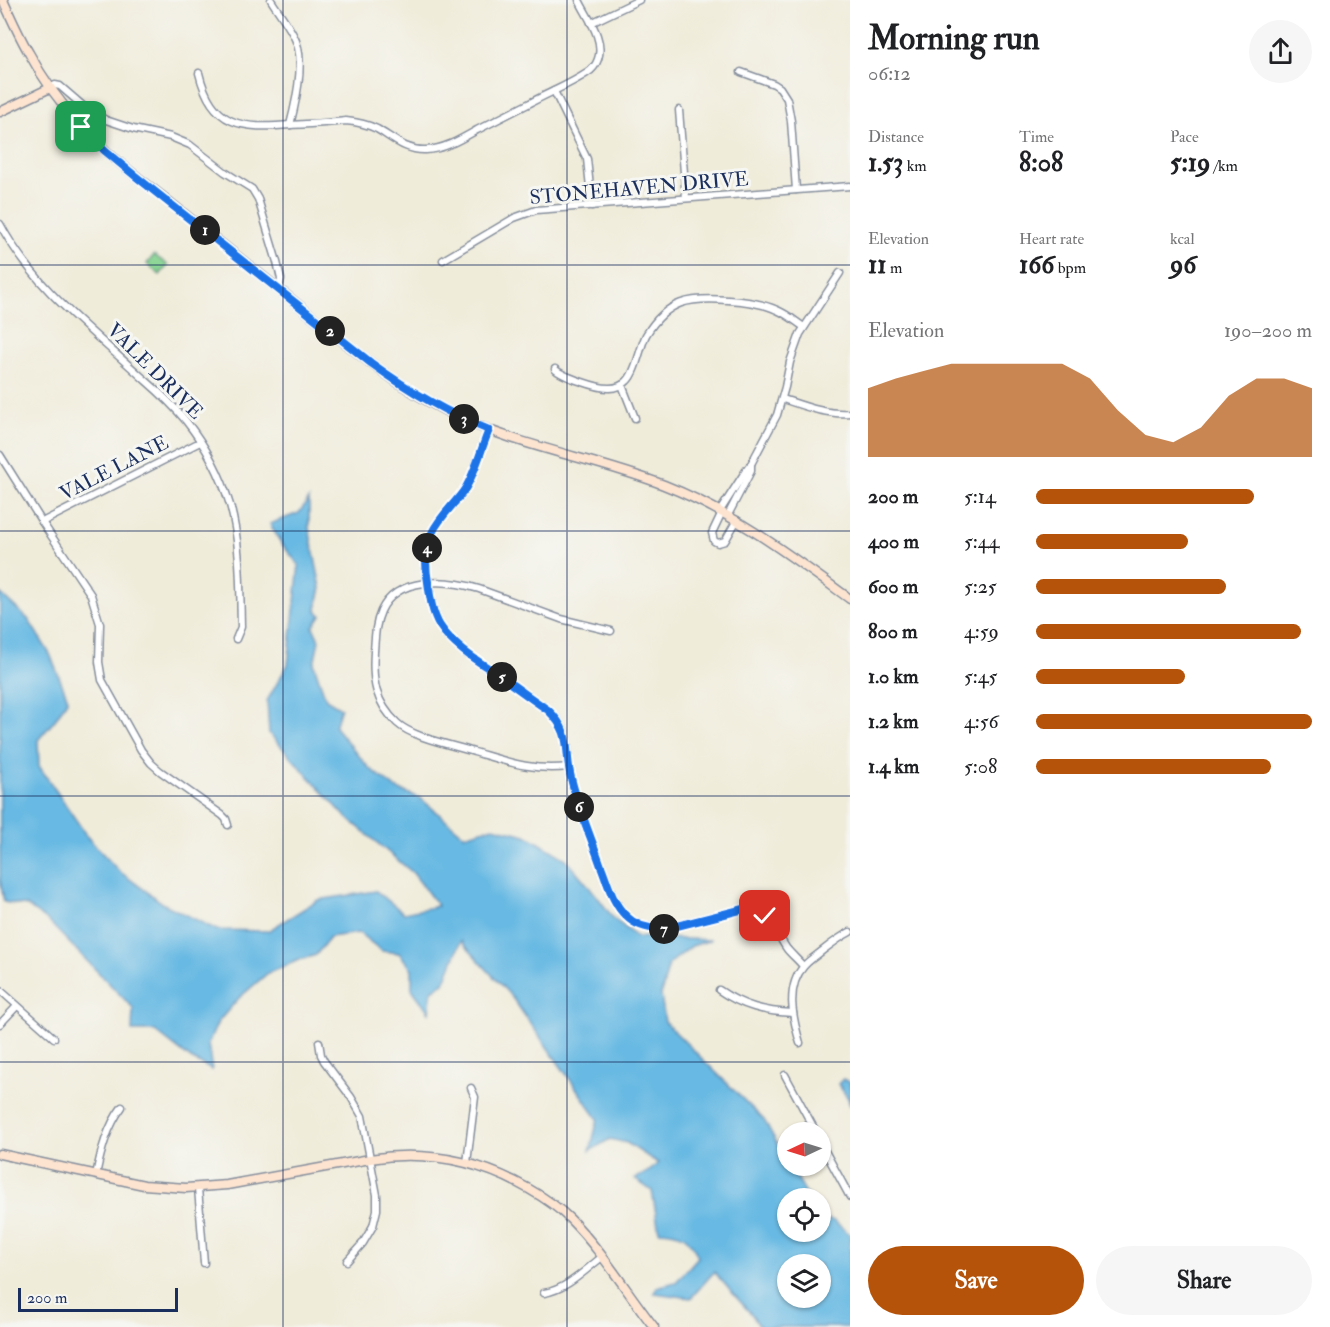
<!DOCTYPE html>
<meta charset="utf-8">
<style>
body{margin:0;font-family:"IM FELL Double Pica",serif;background:#f6f6f6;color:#202124;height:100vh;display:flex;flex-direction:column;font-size:22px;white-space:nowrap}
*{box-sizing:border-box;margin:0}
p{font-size:20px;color:#757577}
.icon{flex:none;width:33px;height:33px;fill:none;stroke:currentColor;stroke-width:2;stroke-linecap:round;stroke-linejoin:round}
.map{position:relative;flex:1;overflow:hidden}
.panel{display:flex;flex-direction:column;background:#fff;width:480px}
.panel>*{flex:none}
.needle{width:39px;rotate:266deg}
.controls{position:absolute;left:777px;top:1122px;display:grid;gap:12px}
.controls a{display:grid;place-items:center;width:54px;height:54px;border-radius:50%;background:#fff;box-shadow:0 2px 4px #0004;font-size:30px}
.scale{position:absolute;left:18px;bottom:15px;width:160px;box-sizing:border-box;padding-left:6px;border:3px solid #1b2f5e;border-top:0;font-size:16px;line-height:21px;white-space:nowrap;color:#1b2f5e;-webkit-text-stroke:4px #f6f6f2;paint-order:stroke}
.pin{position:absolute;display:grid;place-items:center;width:51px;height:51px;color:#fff;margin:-26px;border-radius:12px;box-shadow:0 3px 9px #0006}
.km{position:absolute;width:30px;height:30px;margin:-15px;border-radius:50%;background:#222;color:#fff;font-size:16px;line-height:30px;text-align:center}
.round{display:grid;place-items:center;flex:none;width:63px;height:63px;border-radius:32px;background:#f6f6f6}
.summary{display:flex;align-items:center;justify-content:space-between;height:102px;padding:0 18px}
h1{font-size:33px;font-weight:700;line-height:45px}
.figures{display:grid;grid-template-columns:repeat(3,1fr);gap:9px;height:102px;padding:6px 18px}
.figures div{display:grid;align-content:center}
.figures b{font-size:26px;font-weight:700}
.figures small{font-size:16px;font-weight:400}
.figures p{font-size:16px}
.chart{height:168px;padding:12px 18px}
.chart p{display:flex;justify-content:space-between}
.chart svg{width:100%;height:108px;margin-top:6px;fill:#b45309;opacity:.7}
.primary-button{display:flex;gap:12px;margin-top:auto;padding:12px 18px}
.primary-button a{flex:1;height:69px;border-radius:36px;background:#b45309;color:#fff;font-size:24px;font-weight:700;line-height:69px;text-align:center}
.primary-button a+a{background:#f6f6f6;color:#202124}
ul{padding:0 18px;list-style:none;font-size:20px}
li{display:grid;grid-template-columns:96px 72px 1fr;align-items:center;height:45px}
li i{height:15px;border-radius:8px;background:#b45309}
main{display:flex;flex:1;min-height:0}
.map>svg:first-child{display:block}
.green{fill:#87d492;stroke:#518278;stroke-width:1.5}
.water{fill:#67b9e3;stroke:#4174a0;stroke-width:1.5;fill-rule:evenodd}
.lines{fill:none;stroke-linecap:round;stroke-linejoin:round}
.street-casing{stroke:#868e9c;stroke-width:9}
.secondary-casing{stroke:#868e9c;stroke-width:11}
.street{stroke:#fff;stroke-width:6}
.secondary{stroke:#fde4d0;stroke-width:8}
.route-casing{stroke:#fff;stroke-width:12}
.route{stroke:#1a73e8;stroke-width:8}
.grid{fill:none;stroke:#1b2f5e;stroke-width:1.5;stroke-opacity:0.55}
.labels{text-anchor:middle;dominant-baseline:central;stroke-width:6;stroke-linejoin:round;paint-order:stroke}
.street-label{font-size:20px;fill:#1b2f5e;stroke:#f6f6f2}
</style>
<main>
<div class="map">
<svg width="850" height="1327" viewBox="0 0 850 1327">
<rect width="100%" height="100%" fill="#f6f6f2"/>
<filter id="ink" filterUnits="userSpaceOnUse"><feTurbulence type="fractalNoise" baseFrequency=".0167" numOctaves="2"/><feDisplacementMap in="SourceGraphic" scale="12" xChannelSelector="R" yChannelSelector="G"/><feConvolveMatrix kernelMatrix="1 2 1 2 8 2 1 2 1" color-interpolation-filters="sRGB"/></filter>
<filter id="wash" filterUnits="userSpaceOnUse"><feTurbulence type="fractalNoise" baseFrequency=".008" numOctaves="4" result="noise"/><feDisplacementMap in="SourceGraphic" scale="24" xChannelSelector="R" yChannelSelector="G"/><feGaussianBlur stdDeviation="1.35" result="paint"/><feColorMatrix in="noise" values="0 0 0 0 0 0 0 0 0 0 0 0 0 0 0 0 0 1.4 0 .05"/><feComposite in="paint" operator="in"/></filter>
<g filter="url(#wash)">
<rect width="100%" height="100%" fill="#f0ecda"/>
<path class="green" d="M154 255 168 265 160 275 147 264Z"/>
<g class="water">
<path d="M309 499V528L321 588 316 609 321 615 313 627 319 640 314 664 319 679 326 699 341 708 335 727 369 768 397 789 420 798 464 835 493 827 526 835 566 859 597 896 613 918 637 937 711 940 692 946 669 964 661 995 665 1022 764 1120 787 1161 788 1166H790L809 1198H788V1232H820L821 1218 834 1221 850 1234V1327H760L753 1316 714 1272 691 1298 654 1293 657 1287 676 1282 698 1257C689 1236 683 1232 659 1231L652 1191 635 1179 651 1170 658 1163 627 1143 610 1139 590 1151 598 1119 511 996 461 941 444 983 432 990 429 1012 412 989V969L399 953 382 951 359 933 330 937 316 955 299 960 268 973 239 998 218 1022 208 1044 212 1070 191 1059 155 1031H132L133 1008 48 921 27 906 4 902 0 879V593L28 619 50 654 68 699 55 720 38 740 39 766 89 839 119 871 164 904 217 930 268 931 318 900 376 891 404 913 438 906 413 873 344 815 269 733 267 701 288 664 299 565 281 543 270 524 299 513ZM788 1264H820V1298H788Z"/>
<path d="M843 1079 850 1083V1106L848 1098 838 1084Z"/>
</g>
</g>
<g filter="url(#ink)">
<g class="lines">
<g class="street-casing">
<g id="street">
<path d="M271 0C279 13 290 26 296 41 305 63 296 102 290 125"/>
<path d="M591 23 639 0"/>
<path d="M741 72 774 84 780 88 787 99 791 121 796 190"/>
<path d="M199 73C212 127 242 129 291 125 309 124 328 123 346 121 357 122 367 124 377 129 394 139 406 151 426 150 445 149 461 139 477 130 495 121 512 112 530 103 548 93 569 85 587 73 592 70 596 65 598 59 605 39 587 17 579 0"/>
<path d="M50 88 55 85 60 86 89 111 106 120 133 129 171 137 190 145 225 172 252 189 258 199 277 262 281 279 279 290"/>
<path d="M554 91 587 159 592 206"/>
<path d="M679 110 686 198"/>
<path d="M0 224C34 288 92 331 144 379 159 392 174 406 186 421 205 445 221 475 230 505 241 544 240 587 241 627L236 639"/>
<path d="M443 260 514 218 536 210 850 186"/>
<path d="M555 369C561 376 600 389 610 388 616 388 623 385 627 381 636 373 640 347 646 335 667 300 690 297 728 300 745 301 762 303 777 310 787 314 795 321 804 327"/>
<path d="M622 385 635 418"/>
<path d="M783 399C804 406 827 415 850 413"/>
<path d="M489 430C481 449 476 471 465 489 455 504 440 516 432 533 425 548 425 566 428 582 430 596 432 610 438 622 450 646 478 661 499 676 516 687 532 699 548 710L558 720 565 732 568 749V767L576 799 613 896 624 915 632 921 642 926 662 929 744 909C769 908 775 932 787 949 792 955 798 960 803 966"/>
<path d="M0 455 42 522 91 595 100 624 99 662 102 680 141 750 151 763 160 771 222 815 226 819 228 825"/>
<path d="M720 511 745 472 751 464 777 415 785 387 790 362 800 334 840 273"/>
<path d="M722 512 712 533 714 541 718 543 725 541 737 520"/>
<path d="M728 515 751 471V465"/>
<path d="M42 522 200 442"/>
<path d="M568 767C532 771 508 762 474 752 453 745 413 738 397 723 375 702 372 681 374 652 375 638 375 624 381 611 397 576 447 579 479 589L561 619 611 631"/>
<path d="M0 990 54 1038"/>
<path d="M719 990C742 1006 765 1012 793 1013"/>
<path d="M0 1024 17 1006"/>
<path d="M319 1042 321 1055 324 1061 351 1097 362 1116 377 1195V1210L373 1226 363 1243 347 1261"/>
<path d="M800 1043C793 1019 785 987 804 966 809 960 816 956 822 951 831 944 840 937 850 932"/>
<path d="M785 1075 816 1132"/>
<path d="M820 1142 850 1197"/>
<path d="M467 1163 474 1105 475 1097 471 1088"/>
<path d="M96 1175C101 1151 107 1127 122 1107"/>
<path d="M198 1188 204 1263"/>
<path d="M544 1293C566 1290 585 1270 602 1257"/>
</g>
</g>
<g class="secondary-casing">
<g id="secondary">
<path d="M3 0C11 18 19 36 29 53 43 79 61 104 81 126 105 153 133 174 162 196 187 216 212 236 237 256 261 275 284 293 308 313 353 350 399 388 452 414 519 447 594 458 664 485 733 512 791 556 850 599"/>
<path d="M0 112 50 88"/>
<path d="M0 1154 144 1185 186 1188 227 1185 370 1159C426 1150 480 1161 529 1189 543 1197 558 1207 570 1219 602 1251 626 1291 654 1327"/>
</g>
</g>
<use href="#street" class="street"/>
<use href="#secondary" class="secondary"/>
</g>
</g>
<g class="lines" filter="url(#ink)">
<g class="route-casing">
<path id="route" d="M81 127 105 151 134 175 371 363C408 390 446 413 489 430 481 449 476 471 465 489 455 504 440 516 432 533 425 549 425 566 428 582 430 597 432 613 440 626 453 646 476 660 496 673 513 685 530 698 548 710 573 734 564 749 571 778 578 808 591 837 601 866 608 883 612 903 626 916 637 927 653 930 669 928L744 909 754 910 765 916"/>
</g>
<use href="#route" class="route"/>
</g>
<path class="grid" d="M283 0V1327M567 0V1327M0 265H850M0 531H850M0 796H850M0 1062H850"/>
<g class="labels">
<g class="street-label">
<text transform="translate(639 188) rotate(-5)">STONEHAVEN DRIVE</text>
<text transform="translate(155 371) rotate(45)">VALE DRIVE</text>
<text transform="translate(114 468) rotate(-27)">VALE LANE</text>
</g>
</g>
</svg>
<div class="controls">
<a><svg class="needle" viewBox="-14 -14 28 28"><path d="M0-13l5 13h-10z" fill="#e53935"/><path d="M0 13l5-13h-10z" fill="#757577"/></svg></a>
<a><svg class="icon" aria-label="locate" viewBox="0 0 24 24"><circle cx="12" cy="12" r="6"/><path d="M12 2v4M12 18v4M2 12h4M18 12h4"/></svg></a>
<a><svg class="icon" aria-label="layers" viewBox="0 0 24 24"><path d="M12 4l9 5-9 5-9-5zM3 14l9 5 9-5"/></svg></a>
</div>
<div class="scale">200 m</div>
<div class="pin" style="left:81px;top:127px;background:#1e9e55"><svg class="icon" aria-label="arrive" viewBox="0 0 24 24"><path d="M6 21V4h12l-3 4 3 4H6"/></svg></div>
<div class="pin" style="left:765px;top:916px;background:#d93025"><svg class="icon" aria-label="check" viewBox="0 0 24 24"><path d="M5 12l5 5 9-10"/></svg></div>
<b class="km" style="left:205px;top:230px">1</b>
<b class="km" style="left:330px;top:331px">2</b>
<b class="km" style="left:464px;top:419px">3</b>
<b class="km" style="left:427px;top:548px">4</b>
<b class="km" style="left:502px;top:677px">5</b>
<b class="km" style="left:579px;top:807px">6</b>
<b class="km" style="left:664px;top:929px">7</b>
</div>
<section class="panel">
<div class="summary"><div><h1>Morning run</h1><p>06:12</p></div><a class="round"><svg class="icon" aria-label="share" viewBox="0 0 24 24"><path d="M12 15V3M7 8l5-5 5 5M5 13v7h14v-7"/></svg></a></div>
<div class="figures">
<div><p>Distance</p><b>1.53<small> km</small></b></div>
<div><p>Time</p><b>8:08</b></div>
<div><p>Pace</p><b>5:19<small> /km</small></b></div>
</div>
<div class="figures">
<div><p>Elevation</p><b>11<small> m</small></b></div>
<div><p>Heart rate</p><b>166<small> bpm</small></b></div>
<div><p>kcal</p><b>96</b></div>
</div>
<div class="chart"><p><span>Elevation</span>190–200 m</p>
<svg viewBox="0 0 160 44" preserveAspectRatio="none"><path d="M0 44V16L10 12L20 9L30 6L40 6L50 6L60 6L70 6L80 12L90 25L100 35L110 38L120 32L130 19L140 12L150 12L160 16V44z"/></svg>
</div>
<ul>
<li><b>200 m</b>5:14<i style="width:79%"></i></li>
<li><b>400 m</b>5:44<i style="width:55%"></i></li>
<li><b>600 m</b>5:25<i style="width:69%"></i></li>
<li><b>800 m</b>4:59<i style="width:96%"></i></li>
<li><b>1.0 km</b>5:45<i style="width:54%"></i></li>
<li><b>1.2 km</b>4:56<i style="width:100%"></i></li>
<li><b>1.4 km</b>5:08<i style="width:85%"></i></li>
</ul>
<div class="primary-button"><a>Save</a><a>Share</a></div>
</section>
</main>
